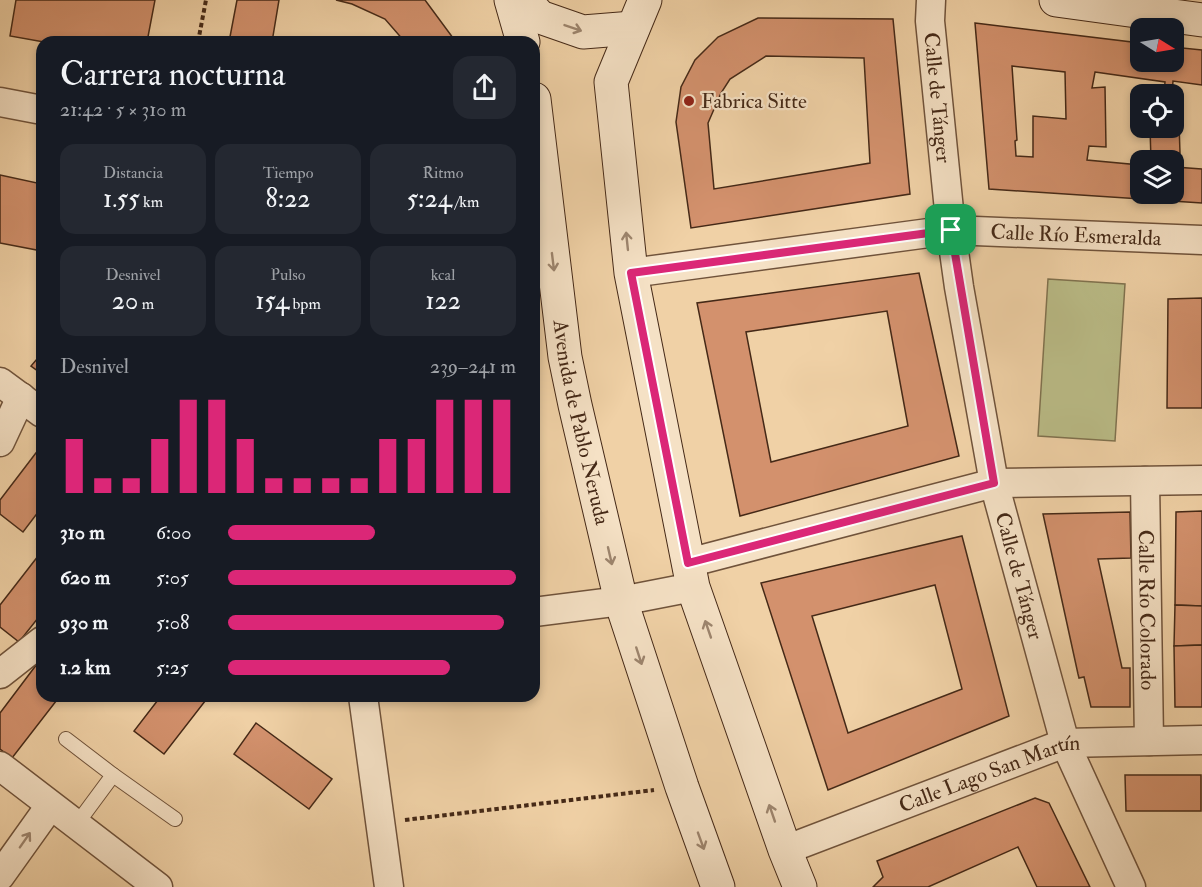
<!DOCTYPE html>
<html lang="es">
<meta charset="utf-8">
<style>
body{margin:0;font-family:"IM FELL Double Pica",serif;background:#242831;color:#f1f3f6;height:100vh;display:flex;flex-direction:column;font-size:22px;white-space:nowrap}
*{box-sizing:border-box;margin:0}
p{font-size:20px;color:#9ea1a6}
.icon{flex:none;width:33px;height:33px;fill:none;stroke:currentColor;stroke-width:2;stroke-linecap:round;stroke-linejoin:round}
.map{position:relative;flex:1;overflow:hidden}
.details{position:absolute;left:36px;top:36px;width:504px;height:666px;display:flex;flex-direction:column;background:#171b24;border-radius:18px;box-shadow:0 3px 9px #0003}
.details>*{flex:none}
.needle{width:39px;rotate:101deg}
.tools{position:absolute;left:1130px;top:18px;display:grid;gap:12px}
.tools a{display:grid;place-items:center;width:54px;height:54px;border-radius:12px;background:#171b24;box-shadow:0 3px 9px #0003;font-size:30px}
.pin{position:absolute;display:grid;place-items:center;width:51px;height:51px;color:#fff;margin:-26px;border-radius:12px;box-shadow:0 3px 9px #0006}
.round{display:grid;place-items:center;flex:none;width:63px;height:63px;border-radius:18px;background:#242831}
.overview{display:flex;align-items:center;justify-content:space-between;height:102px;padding:0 24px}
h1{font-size:33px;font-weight:600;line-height:45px}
.stats{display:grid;grid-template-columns:repeat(3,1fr);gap:9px;height:102px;padding:6px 24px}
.stats div{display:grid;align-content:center;border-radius:15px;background:#242831;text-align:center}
.stats b{font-size:26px;font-weight:600}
.stats small{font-size:16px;font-weight:400}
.stats p{font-size:16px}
.chart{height:168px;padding:12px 24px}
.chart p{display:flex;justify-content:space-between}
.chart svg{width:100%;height:108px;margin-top:6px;stroke:#db2777;stroke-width:6}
ul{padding:0 24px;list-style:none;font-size:20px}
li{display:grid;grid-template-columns:96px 72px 1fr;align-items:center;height:45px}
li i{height:15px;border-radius:8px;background:#db2777}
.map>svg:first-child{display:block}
.green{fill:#babc87;stroke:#80724f;stroke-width:1.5}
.building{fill:#d3916d;stroke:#452917;stroke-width:1.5;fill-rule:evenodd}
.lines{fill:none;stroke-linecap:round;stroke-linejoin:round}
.service-casing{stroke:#70533b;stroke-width:16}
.minor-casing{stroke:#70533b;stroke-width:31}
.secondary-casing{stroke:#452917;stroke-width:35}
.path{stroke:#452917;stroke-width:4;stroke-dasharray:4.5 3;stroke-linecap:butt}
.service{stroke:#f5e1c5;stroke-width:14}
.minor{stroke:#f5e1c5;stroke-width:28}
.secondary{stroke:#f5e1c5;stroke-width:33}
.oneway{stroke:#9d856e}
.route-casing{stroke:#fff;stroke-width:12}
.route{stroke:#db2777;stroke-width:8}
.poi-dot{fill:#8f2418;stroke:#f5e1c5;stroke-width:2}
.labels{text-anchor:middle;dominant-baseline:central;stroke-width:4.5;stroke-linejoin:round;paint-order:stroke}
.street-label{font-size:21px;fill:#452917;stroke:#f5e1c5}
.poi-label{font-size:21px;fill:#452917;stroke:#f5e1c5;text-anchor:start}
</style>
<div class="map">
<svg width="1202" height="887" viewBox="0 0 1202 887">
<rect width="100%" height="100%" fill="#f0d1a6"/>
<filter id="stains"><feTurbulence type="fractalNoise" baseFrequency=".00333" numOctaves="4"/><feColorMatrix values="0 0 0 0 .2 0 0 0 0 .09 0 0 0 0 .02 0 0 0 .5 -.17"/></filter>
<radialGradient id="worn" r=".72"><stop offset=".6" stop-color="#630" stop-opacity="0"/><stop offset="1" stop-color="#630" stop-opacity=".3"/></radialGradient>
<path class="green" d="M1048 279 1125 284 1115 441 1038 436Z"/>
<g class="building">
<path d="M16 0H155L147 42H44L10 36Z"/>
<path d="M237 0H279L272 42H229Z"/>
<path d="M336 0H425L456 42H405L385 19 352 4Z"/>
<path d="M758 18 893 19 910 194 691 228 676 122 681 87 695 60 718 37ZM766 56 864 58 870 163 714 189 708 123 721 93 730 79Z"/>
<path d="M975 23 1140 43V62H1173V47L1202 50V85L1173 81 1172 94H1178L1180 153H1176L1175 167 1202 169V203L989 189ZM1012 66 1065 72 1066 119 1033 116V157L1016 156 1015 141 1017 140ZM1095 72 1165 82 1164 94H1173V128H1150L1151 160H1173V194H1140V165L1087 160 1089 146 1106 147 1105 87 1092 88Z"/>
<path d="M0 175 42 184V251L0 243Z"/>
<path d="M919 273 959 456 740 516 697 303ZM887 311 908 426 771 462 746 332Z"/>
<path d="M1202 298V408H1167L1168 299Z"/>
<path d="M42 353V374L31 366Z"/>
<path d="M42 445V507L23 532 0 514V500Z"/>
<path d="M1202 511V606L1175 605 1176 512Z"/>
<path d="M1130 512 1131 558 1098 559 1122 668H1130V707H1091L1084 677 1079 678 1078 674 1043 514Z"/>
<path d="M962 536 1009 716 828 790 761 583ZM935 585 962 689 848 733 812 616Z"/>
<path d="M42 551V613L19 642 0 627V605Z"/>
<path d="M1175 605 1202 606V645L1174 646Z"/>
<path d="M1202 645V707H1175L1174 646Z"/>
<path d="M40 660 42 662V696H60L12 758 0 749V713Z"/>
<path d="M161 696H209L164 754 134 731Z"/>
<path d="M256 723 332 779 309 809 234 754Z"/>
<path d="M1125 775H1201V811H1126Z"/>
<path d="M1035 798 1049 803 1090 887H1037L1018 847 928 887H873L883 877 877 861Z"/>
</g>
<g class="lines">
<g class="service-casing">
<g id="service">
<path d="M66 739 113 775 76 825"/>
<path d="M113 775 175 819"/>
</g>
</g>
<g class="minor-casing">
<g id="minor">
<path id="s1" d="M931 0 930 21 951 230 959 287 994 483 1065 743 1131 887"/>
<path d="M0 102 42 110"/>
<path id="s2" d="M631 273 951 230 1202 240"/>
<path d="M0 382 42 413"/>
<path d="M0 442 21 397"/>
<path id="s3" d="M1145 481 1149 741"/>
<path d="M688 563 994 483 1202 480"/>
<path d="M534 612 621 601 693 587"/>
<path d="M0 674 42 641"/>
<path d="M363 696 389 887"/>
<path d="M0 766 158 887"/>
<path id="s4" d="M785 850 1065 743 1202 740"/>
<path d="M0 876 50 806"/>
</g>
</g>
<g class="secondary-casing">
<g id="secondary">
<path d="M511 0 523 42"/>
<path d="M524 0 540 17 583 32 633 28"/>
<path d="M645 0 611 82 631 273 693 587 785 850 800 887"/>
<path d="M1056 0 1202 20"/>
<path id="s5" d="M534 99 565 357 575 405 621 601 682 787 718 887"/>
</g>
</g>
<g class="path">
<path d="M198 42 206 0"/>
<path d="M405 820 654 790"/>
</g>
<use href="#service" class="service"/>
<use href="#minor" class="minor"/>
<use href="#secondary" class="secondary"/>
</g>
<defs><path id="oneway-shaft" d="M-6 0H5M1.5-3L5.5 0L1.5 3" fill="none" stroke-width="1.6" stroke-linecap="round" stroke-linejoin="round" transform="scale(1.5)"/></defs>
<g class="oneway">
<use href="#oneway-shaft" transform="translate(573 28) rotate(19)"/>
<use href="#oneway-shaft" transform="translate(627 241) rotate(-96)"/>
<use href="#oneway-shaft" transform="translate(553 262) rotate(83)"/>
<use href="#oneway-shaft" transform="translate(610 556) rotate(77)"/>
<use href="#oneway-shaft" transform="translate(708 629) rotate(-109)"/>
<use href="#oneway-shaft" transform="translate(639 656) rotate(72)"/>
<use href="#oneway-shaft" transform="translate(772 813) rotate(-109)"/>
<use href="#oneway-shaft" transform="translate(25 840) rotate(-55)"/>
<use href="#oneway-shaft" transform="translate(701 841) rotate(70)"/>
</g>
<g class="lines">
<g class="route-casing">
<path id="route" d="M951 230 994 483 688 563 631 273Z"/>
</g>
<use href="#route" class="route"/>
</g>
<circle class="poi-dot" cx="689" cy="101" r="6"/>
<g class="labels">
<g class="street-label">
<text stroke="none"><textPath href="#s1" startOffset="98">Calle de Tánger</textPath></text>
<text stroke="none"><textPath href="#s2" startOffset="448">Calle Río Esmeralda</textPath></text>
<text stroke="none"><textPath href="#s5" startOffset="327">Avenida de Pablo Neruda</textPath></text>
<text stroke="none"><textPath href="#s1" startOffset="584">Calle de Tánger</textPath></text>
<text stroke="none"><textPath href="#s3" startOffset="129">Calle Río Colorado</textPath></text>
<text stroke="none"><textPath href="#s4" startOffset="219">Calle Lago San Martín</textPath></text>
</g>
<g class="poi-label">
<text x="701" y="101">Fabrica Sitte</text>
</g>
</g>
<rect width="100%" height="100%" filter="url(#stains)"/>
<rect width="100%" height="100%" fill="url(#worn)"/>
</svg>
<div class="tools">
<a><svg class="needle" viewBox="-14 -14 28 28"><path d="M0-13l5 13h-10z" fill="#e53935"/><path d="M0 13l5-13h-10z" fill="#9ea1a6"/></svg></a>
<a><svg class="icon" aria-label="locate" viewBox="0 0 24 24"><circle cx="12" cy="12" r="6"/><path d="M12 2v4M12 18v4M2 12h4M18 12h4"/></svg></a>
<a><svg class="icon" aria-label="layers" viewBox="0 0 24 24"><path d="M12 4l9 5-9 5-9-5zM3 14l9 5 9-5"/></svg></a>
</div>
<div class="pin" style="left:951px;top:230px;background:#1e9e55"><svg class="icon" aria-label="arrive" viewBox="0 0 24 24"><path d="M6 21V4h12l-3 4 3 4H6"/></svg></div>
<section class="details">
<div class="overview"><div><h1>Carrera nocturna</h1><p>21:42 · 5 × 310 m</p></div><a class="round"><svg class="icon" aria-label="share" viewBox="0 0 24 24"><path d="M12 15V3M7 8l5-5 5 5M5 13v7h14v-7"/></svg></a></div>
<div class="stats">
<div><p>Distancia</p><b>1.55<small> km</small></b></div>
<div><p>Tiempo</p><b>8:22</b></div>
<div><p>Ritmo</p><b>5:24<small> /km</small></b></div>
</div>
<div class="stats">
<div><p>Desnivel</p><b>20<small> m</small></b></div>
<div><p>Pulso</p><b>154<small> bpm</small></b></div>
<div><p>kcal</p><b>122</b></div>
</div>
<div class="chart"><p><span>Desnivel</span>239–241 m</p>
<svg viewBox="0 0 160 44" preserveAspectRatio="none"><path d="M5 44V22M15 44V38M25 44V38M35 44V22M45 44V6M55 44V6M65 44V22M75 44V38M85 44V38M95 44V38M105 44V38M115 44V22M125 44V22M135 44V6M145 44V6M155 44V6"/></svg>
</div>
<ul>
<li><b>310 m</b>6:00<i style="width:51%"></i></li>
<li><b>620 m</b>5:05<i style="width:100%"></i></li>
<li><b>930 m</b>5:08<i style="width:96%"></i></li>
<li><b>1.2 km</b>5:25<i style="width:77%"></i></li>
</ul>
</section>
</div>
